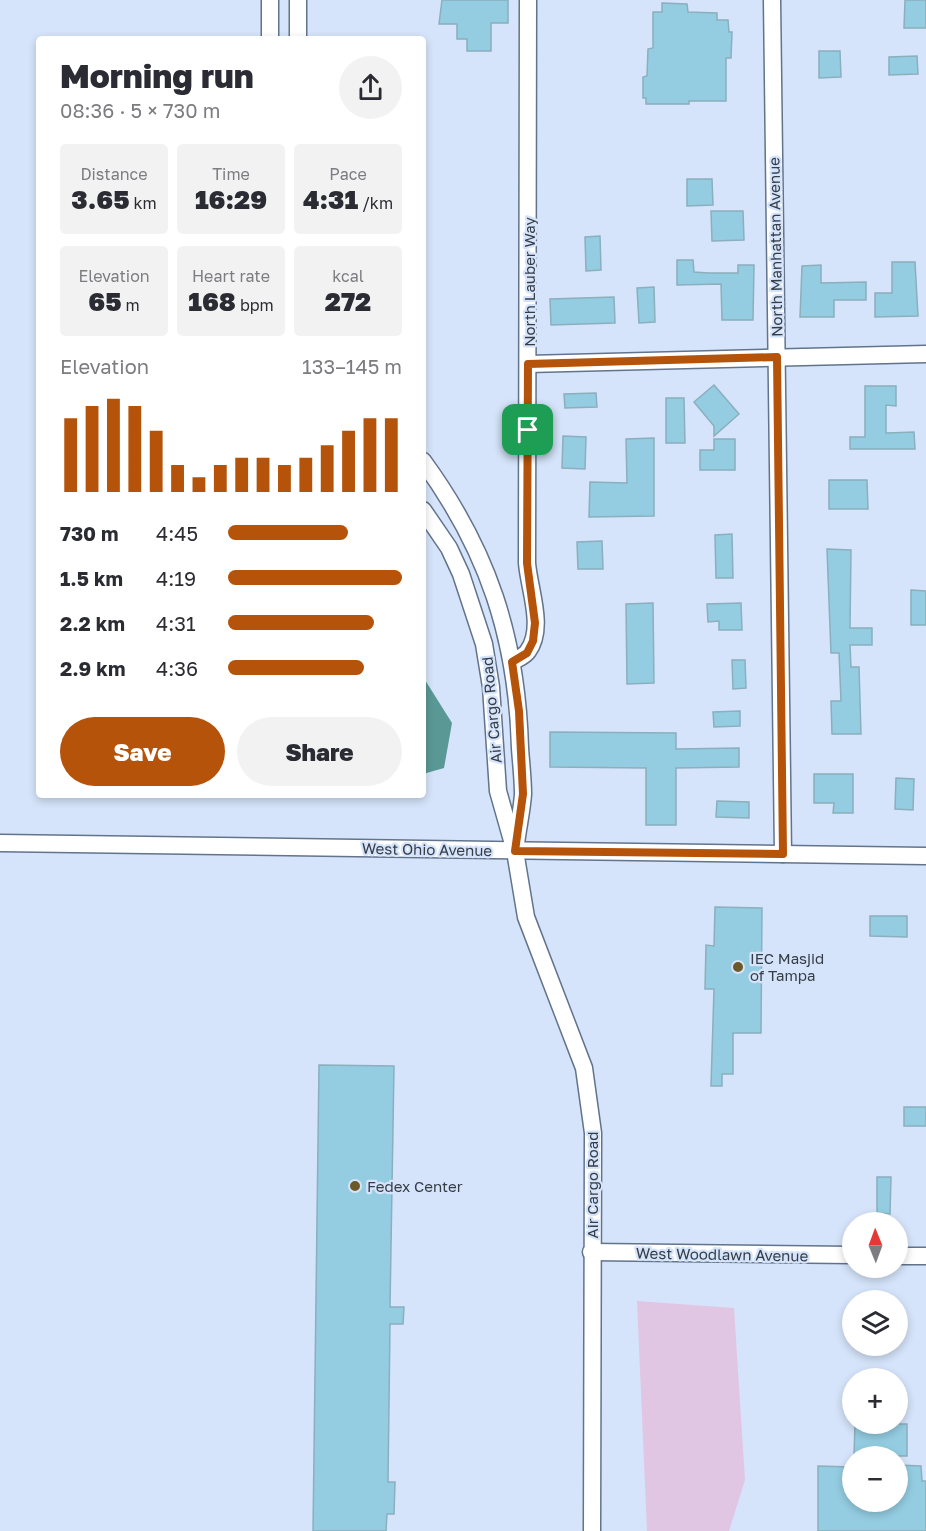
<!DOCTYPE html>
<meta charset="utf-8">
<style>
body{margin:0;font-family:"Golos Text",sans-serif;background:#f2f2f3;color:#2b2b33;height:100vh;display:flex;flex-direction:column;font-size:22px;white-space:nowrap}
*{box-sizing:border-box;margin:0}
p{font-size:20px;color:#7c7c81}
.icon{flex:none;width:33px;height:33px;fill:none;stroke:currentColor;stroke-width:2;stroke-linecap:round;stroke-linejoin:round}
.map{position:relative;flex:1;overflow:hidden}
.panel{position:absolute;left:36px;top:36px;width:390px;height:762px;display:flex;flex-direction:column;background:#fff;border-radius:6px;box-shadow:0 3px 9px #0003}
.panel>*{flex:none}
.needle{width:39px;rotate:359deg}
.controls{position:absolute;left:842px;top:1212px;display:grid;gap:12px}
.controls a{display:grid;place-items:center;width:66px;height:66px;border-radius:50%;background:#fff;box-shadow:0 3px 9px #0003;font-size:30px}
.pin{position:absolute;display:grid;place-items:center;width:51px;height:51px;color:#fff;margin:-26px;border-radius:12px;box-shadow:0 3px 9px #0006}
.round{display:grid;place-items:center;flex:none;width:63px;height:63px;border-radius:32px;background:#f2f2f3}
.overview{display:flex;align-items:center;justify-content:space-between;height:102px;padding:0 24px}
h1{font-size:33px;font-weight:800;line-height:45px}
.metrics{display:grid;grid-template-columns:repeat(3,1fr);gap:9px;height:102px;padding:6px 24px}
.metrics div{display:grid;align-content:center;border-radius:6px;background:#f2f2f3;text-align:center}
.metrics b{font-size:26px;font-weight:800}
.metrics small{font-size:16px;font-weight:400}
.metrics p{font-size:16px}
.chart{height:168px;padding:12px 24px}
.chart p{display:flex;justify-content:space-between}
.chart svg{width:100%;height:108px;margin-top:6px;stroke:#b45309;stroke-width:6}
.action{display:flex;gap:12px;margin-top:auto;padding:12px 24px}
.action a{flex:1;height:69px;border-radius:36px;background:#b45309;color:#fff;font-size:24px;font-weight:800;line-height:69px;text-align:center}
.action a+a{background:#f2f2f3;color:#2b2b33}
ul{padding:0 24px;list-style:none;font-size:20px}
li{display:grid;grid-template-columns:96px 72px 1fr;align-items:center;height:45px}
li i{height:15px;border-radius:8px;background:#b45309}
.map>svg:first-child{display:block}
.green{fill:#e1c6e3}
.water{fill:#599894}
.building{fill:#94cde2;stroke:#8bafbc;stroke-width:1.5}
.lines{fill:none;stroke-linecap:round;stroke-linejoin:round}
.minor-casing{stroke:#62738c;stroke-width:19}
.minor{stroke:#fff;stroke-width:16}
.route-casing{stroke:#fff;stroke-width:12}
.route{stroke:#b45309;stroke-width:8}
.poi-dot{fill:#6b5927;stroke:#d5e4fa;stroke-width:2}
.labels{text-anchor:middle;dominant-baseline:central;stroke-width:4.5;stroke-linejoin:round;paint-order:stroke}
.street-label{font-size:15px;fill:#353d47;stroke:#d5e4fa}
.poi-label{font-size:15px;fill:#353d47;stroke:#d5e4fa;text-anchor:start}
</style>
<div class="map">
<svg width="926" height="1531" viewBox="0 0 926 1531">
<rect width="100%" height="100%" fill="#d5e4fa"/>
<path class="green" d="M637 1301 734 1308 745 1480 729 1531H647Z"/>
<path class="water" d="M423 672 425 680 452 723 444 768 423 774Z"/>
<g class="building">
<path d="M442 0H508V23H491V51H467V39H457V24H439Z"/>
<path d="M905 0H926V28H904Z"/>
<path d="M662 3 687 4 688 12 717 13V20H728L729 32H732L731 58H726V101H689V104H646V98H643V77L647 76 648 49 653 48V12H662Z"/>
<path d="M819 51H840L841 77 819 78Z"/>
<path d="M917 56 918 74 889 75V57Z"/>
<path d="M687 179H712L713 205 687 206Z"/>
<path d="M711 211H743L744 240 712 241Z"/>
<path d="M600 236 601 270 586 271 585 237Z"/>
<path d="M677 260H693L694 272 709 273H738V265H754L753 320H722L721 284 677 285Z"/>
<path d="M892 262H915L918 316 875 317V293H892Z"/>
<path d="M821 265V283L866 282V300H834V317H800L802 266Z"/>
<path d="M654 287 655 322 639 323 637 288Z"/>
<path d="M614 297 615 323 551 325 550 299Z"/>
<path d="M714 385 739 414 714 436V426L694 402Z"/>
<path d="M865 386H896V406L886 405V433L914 432 915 449H850V437H865Z"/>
<path d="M596 393 597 407 565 408 564 394Z"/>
<path d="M666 398H684L685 443H666Z"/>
<path d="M563 436 586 437 585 469 562 468Z"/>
<path d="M654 438V516L589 517 590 482 627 483 626 439Z"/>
<path d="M714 439H735V470H700V450H714Z"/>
<path d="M829 480H867L868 509H829Z"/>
<path d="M732 534 733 578H716L715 535Z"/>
<path d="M602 541 603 569H578L577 542Z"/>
<path d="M827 549 851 550 850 628H872V645H850L851 667H859L861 734H832L831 701H841L839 653H831Z"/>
<path d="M911 590 926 591V625H911Z"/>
<path d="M653 603 654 683 627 684 626 604Z"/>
<path d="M741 603 742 630H719V621L708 622 707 604Z"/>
<path d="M732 660H745L746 688 733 689Z"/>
<path d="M740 711V726L714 727 713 712Z"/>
<path d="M550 732 676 733V749L739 748V767L676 768V825H646V768L550 767Z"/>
<path d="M814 774H853V813H833L834 803H814Z"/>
<path d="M896 778 914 779 913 810 895 809Z"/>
<path d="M717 801 749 802V818L716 817Z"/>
<path d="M715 907 762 908 761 1033H733V1074H722V1086H711L714 989H705L706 945 714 946Z"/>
<path d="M870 916H907V937L870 936Z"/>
<path d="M319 1065 394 1066 390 1307H404L403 1324H390L388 1482H395L394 1514H387L386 1531H313Z"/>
<rect x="904" y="1107" width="22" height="19"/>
<path d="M877 1177H891L890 1214 877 1213Z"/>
<path d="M855 1424H907V1456H854Z"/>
<path d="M897 1465 921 1466 922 1481H926V1531H818V1466L852 1467V1502H897Z"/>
</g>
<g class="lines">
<g class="minor-casing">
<g id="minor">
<path d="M270 0V39"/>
<path d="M298 0V39"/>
<path d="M772 0 783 854"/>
<path d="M528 364 926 354"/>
<path d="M423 461C488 550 517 638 520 748 521 763 523 779 523 794 522 810 518 827 516 844"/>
<path d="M423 510 449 548 461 574 484 644 491 687 498 791 515 851 526 917 584 1068 593 1133 592 1531"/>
<path d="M512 662C517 659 525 656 528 651 545 628 529 589 527 563L528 0"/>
<path d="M0 843 926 856"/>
<path d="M591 1252 852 1255"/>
<path d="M897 1256H926"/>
</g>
</g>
<use href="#minor" class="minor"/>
</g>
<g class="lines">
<g class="route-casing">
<path id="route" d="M777 357 783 854 515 851 523 794 519 711 512 662 527 653 533 641 535 623 527 563 528 364Z"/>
</g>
<use href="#route" class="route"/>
</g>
<g class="poi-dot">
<circle cx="738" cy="967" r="6"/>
<circle cx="355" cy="1186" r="6"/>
</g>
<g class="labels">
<g class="street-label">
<text transform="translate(775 247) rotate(-91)">North Manhattan Avenue</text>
<text transform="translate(529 282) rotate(-90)">North Lauber Way</text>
<text transform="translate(491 710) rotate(-95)">Air Cargo Road</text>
<text transform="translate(427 849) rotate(1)">West Ohio Avenue</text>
<text transform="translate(592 1185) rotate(-90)">Air Cargo Road</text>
<text transform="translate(722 1254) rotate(1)">West Woodlawn Avenue</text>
</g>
<g class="poi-label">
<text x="750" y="958">IEC Masjid<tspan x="750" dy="17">of Tampa</tspan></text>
<text x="367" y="1186">Fedex Center</text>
</g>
</g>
</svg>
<div class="controls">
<a><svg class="needle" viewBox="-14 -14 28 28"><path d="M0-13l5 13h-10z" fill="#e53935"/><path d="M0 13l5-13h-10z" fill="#7c7c81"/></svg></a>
<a><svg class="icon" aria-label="layers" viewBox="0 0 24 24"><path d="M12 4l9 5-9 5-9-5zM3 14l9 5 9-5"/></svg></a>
<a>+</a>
<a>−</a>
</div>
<div class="pin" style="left:528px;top:430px;background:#1e9e55"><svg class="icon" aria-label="arrive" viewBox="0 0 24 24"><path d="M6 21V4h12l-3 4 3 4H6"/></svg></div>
<section class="panel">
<div class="overview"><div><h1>Morning run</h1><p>08:36 · 5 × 730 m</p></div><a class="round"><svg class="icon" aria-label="share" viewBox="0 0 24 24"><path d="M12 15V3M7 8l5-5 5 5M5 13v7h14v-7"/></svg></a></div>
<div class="metrics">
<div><p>Distance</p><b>3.65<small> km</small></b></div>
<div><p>Time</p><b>16:29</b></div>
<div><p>Pace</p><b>4:31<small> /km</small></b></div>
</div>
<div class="metrics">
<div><p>Elevation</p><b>65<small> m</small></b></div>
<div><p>Heart rate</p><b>168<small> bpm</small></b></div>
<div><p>kcal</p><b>272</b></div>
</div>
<div class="chart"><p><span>Elevation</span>133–145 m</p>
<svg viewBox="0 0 160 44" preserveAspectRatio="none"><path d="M5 44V14M15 44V9M25 44V6M35 44V9M45 44V19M55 44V33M65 44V38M75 44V33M85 44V30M95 44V30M105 44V33M115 44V30M125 44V25M135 44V19M145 44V14M155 44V14"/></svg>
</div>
<ul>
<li><b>730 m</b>4:45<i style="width:69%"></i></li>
<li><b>1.5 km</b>4:19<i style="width:100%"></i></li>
<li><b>2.2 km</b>4:31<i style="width:84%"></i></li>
<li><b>2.9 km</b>4:36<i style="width:78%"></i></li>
</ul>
<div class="action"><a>Save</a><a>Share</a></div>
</section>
</div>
